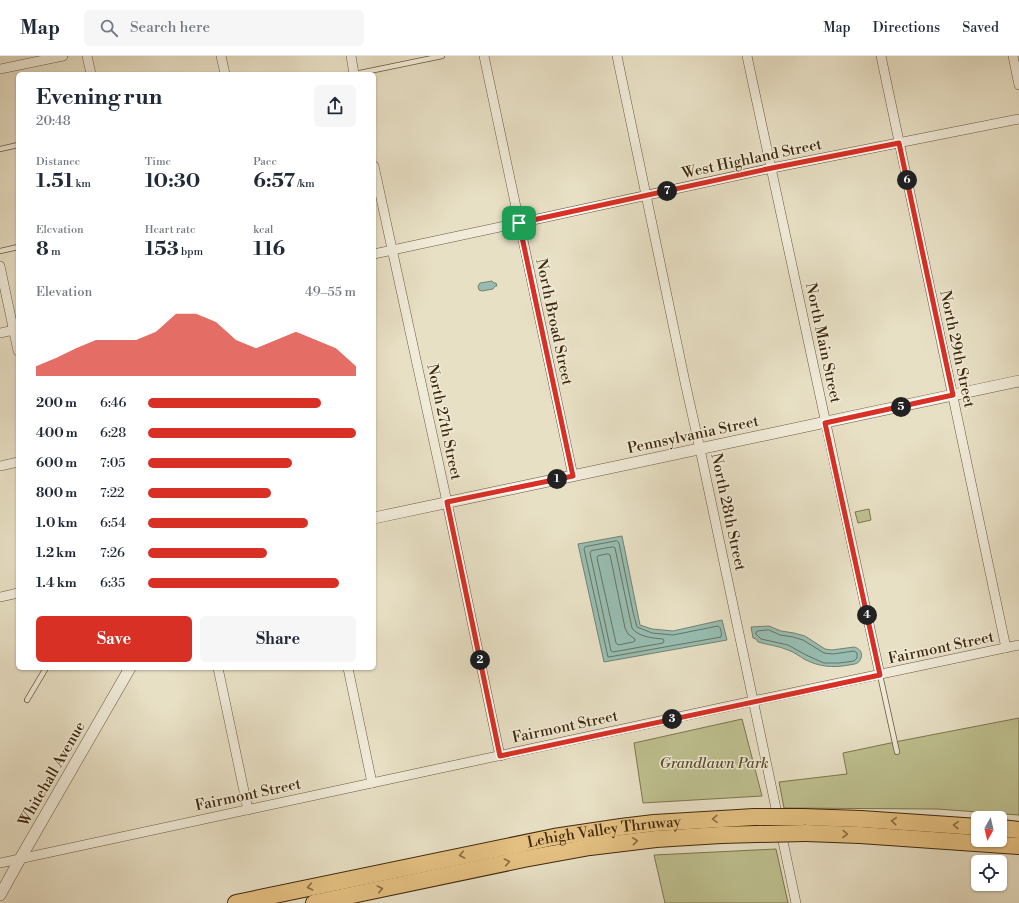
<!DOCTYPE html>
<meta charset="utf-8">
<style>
body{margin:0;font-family:"Libre Bodoni",serif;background:#f6f6f7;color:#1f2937;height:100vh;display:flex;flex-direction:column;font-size:15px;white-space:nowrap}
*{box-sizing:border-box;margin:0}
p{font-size:13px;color:#747a83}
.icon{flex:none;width:22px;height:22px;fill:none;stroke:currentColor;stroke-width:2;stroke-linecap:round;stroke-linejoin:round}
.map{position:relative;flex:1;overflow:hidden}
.details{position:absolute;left:16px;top:16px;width:360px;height:598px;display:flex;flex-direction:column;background:#fff;border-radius:6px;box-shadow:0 1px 3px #0004}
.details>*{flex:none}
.needle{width:26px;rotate:188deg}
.controls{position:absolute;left:971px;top:755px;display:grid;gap:8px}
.controls a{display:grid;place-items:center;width:36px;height:36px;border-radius:6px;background:#fff;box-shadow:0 1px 3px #0004;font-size:20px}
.pin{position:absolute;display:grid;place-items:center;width:34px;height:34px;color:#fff;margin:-17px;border-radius:8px;box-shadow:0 2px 6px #0006}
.km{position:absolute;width:20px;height:20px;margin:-10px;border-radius:50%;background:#222;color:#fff;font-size:11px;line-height:20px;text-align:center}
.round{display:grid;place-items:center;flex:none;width:42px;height:42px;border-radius:6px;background:#f6f6f7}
.overview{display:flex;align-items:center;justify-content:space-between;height:68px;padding:0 20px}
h1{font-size:22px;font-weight:800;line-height:30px}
.stats{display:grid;grid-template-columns:repeat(3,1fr);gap:6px;height:68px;padding:4px 20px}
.stats div{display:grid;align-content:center}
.stats b{font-size:20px;font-weight:800}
.stats small{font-size:11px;font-weight:400}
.stats p{font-size:11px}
.chart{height:112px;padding:8px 20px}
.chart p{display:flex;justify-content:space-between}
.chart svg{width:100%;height:72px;margin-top:4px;fill:#d93025;opacity:.7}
.action{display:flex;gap:8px;margin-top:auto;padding:8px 20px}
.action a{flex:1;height:46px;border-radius:6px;background:#d93025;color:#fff;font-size:16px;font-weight:800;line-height:46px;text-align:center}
.action a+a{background:#f6f6f7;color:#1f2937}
ul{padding:0 20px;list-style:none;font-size:13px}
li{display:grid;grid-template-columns:64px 48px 1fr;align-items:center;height:30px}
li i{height:10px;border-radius:5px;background:#d93025}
header{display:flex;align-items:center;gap:24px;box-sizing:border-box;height:56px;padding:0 20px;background:#fff;border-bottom:1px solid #e0e1e3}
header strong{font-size:19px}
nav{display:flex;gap:22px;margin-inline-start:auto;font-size:14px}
.search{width:280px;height:36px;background:#f6f6f7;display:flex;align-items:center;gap:10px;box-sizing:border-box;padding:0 14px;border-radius:6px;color:#747a83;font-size:15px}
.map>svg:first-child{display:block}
.green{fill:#bec08f;stroke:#7f744d}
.water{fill:#97bdb2;stroke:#74816f}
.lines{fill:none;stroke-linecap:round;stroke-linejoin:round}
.shore{stroke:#6c725e;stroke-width:1}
.service-casing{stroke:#6a563a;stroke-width:6}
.minor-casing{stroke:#6a563a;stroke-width:10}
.tertiary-casing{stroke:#6a563a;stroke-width:12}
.motorway-casing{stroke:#40280b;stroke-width:18}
.service{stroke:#f0ebd9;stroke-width:4.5}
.minor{stroke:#f0ebd9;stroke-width:9}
.tertiary{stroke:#f0ebd9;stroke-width:11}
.motorway{stroke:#e4c082;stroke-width:16}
.motorway-bridge-casing{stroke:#40280b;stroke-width:18;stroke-linecap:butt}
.motorway-bridge{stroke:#e4c082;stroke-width:16}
.oneway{stroke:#8a6c41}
.route-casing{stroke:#fff;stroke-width:8}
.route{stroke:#d93025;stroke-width:5}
.labels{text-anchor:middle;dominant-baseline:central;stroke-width:3;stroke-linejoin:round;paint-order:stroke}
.street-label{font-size:15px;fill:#40280b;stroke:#f0ebd9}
.park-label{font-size:15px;font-style:italic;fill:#604e2c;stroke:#f0ebd9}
</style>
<header>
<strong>Map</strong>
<div class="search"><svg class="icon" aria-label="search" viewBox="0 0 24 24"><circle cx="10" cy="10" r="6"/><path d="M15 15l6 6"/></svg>Search here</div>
<nav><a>Map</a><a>Directions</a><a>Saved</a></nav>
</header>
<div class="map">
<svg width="1019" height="847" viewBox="0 0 1019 847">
<rect width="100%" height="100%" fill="#e8e0c5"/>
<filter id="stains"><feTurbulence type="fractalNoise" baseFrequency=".005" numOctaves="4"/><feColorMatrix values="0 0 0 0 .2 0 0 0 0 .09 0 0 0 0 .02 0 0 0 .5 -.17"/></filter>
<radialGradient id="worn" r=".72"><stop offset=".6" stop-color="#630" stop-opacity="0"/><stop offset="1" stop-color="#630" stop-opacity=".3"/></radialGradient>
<g class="green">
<path d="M869 453 871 464 858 467 855 456Z"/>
<path d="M1019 662V759L937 753 784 752 779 726 847 718 843 697 900 685Z"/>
<path d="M742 663 762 740 643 747 634 687Z"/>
<path d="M776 793 788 847H665L654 799Z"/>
</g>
<g class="water">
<path d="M492 225 494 227H496L497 230H495L493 233 482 235 479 234 478 230 480 227Z"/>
<path d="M622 480 640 569 652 573 673 575 722 564 727 584 604 606 578 488Z"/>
<path d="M769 570 781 575 794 577 805 580 825 593 832 594 854 591C859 592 863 596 861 602 859 608 855 608 849 609 833 612 819 611 804 603 799 600 794 596 788 594 779 590 768 589 758 586L756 583 753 582 751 571Z"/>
</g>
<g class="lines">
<g class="shore">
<path d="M617 485 619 487 633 556 637 571 652 577 673 579 718 570C721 571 722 578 721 581L609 601H608L584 493 585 491Z"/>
<path d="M613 491 615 492 632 572C638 581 653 582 663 583L664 585 663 587 613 596 611 595 590 497 591 495Z"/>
<path d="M608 498 610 499 625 572 628 578 635 583V585L633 586 618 589 616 587 597 502 598 500Z"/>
<path d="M769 574 780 579 793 581 803 584 824 597 833 598 854 595 857 597V602L854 605 839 607H824L806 599 788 589 761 583 756 578V576L758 575Z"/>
</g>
<g class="service-casing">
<g id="service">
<path d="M355 18 442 0"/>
<path d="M0 93 18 89"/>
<path d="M0 195 18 191"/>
<path d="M880 619 897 696"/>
<path d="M27 644 46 612"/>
</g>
</g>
<g class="minor-casing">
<g id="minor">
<path d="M87 0 91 18"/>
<path d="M221 0 225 18"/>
<path d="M351 0 354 18"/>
<path d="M484 0 573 420"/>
<path d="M617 0 685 326 700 393 796 847"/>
<path d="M747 0 880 619"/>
<path d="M881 0 1006 592"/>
<path d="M1013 0 1019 29"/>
<path d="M0 13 63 0"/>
<path d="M374 110 447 446 500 700"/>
<path d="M374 198 519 167 772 112 1019 63"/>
<path d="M0 210 18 295"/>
<path d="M0 277 18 273"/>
<path d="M0 410 18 406"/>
<path d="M0 541 18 537"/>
<path d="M218 612 248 754"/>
<path d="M348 612 372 727"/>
<path d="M0 807 753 645 1019 589"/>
</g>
</g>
<g class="tertiary-casing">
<g id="tertiary">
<path d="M374 462 1019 325"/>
<path d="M0 839 20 803 130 612"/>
</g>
</g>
<g class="motorway-casing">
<g id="motorway">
<path d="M803 761 861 763 978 771"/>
<path d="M1000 772 1019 774"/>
<path d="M806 777 860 779 1019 790"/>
<path id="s1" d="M236 847 554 781 621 771 654 767 721 763 754 761"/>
<path d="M314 847 524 803 590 791 656 783 721 779 757 778"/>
</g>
</g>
<use href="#service" class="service"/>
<use href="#minor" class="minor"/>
<use href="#tertiary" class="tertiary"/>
<use href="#motorway" class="motorway"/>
<g class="motorway-bridge-casing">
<g id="motorway-bridge">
<path d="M754 761H803"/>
<path d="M757 778 806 777"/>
</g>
</g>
<use href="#motorway-bridge" class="motorway-bridge"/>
</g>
<defs><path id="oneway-chevron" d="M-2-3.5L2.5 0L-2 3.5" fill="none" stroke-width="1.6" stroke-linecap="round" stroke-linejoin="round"/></defs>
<g class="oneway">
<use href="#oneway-chevron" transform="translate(715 763) rotate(177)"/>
<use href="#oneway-chevron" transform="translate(894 765) rotate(-176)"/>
<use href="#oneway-chevron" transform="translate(956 769) rotate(-176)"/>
<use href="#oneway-chevron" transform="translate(845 778) rotate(2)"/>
<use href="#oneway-chevron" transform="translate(635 785) rotate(-6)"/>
<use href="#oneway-chevron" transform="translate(462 799) rotate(168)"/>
<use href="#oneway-chevron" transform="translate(507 806) rotate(-12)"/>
<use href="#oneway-chevron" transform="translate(310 831) rotate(168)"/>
<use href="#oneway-chevron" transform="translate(380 833) rotate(-12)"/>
</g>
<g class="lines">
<g class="route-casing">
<path id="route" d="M899 87 953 339 825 367 880 619 500 700 447 446 573 420 519 167 772 112Z"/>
</g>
<use href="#route" class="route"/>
</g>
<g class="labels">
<g class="street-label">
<text transform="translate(752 103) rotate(-12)">West Highland Street</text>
<text transform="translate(554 266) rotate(78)">North Broad Street</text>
<text transform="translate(823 287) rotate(78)">North Main Street</text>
<text transform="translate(957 293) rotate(78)">North 29th Street</text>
<text transform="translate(444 366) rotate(78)">North 27th Street</text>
<text transform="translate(693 379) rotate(-12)">Pennsylvania Street</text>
<text transform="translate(728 456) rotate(78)">North 28th Street</text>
<text transform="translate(941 592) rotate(-12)">Fairmont Street</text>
<text transform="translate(565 671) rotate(-12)">Fairmont Street</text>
<text transform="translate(52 718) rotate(-60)">Whitehall Avenue</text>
<text transform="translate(248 739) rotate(-12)">Fairmont Street</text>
<text stroke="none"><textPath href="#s1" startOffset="375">Lehigh Valley Thruway</textPath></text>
</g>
<g class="park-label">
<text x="714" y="707">Grandlawn Park</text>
</g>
</g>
<rect width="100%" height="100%" filter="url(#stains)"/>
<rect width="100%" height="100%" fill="url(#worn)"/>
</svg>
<div class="controls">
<a><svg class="needle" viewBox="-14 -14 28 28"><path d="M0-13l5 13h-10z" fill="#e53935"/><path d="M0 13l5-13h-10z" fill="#747a83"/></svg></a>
<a><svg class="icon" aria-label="locate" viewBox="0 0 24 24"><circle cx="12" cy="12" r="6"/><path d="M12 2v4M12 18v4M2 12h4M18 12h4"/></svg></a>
</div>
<div class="pin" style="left:519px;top:167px;background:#1e9e55"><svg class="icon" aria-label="arrive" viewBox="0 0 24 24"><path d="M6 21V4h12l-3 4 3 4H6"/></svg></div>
<b class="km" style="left:557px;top:423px">1</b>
<b class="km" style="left:480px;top:604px">2</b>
<b class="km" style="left:672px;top:663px">3</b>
<b class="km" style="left:867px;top:559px">4</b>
<b class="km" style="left:901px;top:351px">5</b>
<b class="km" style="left:907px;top:124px">6</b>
<b class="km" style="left:667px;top:135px">7</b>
<section class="details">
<div class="overview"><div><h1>Evening run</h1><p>20:48</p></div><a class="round"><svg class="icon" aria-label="share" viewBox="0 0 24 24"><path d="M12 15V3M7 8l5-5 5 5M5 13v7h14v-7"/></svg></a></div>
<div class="stats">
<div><p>Distance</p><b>1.51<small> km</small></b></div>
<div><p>Time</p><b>10:30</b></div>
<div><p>Pace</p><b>6:57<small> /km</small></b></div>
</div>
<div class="stats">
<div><p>Elevation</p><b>8<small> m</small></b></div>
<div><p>Heart rate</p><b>153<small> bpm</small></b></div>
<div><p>kcal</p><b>116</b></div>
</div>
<div class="chart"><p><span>Elevation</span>49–55 m</p>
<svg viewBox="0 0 160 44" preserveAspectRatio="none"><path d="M0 44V38L10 33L20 27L30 22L40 22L50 22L60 17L70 6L80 6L90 11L100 22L110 27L120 22L130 17L140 22L150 27L160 38V44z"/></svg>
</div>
<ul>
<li><b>200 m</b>6:46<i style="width:83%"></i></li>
<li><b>400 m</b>6:28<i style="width:100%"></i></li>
<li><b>600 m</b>7:05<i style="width:69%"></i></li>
<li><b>800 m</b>7:22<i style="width:59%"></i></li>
<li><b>1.0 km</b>6:54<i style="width:77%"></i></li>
<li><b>1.2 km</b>7:26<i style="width:57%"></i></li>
<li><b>1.4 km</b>6:35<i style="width:92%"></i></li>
</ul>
<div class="action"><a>Save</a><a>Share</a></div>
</section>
</div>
